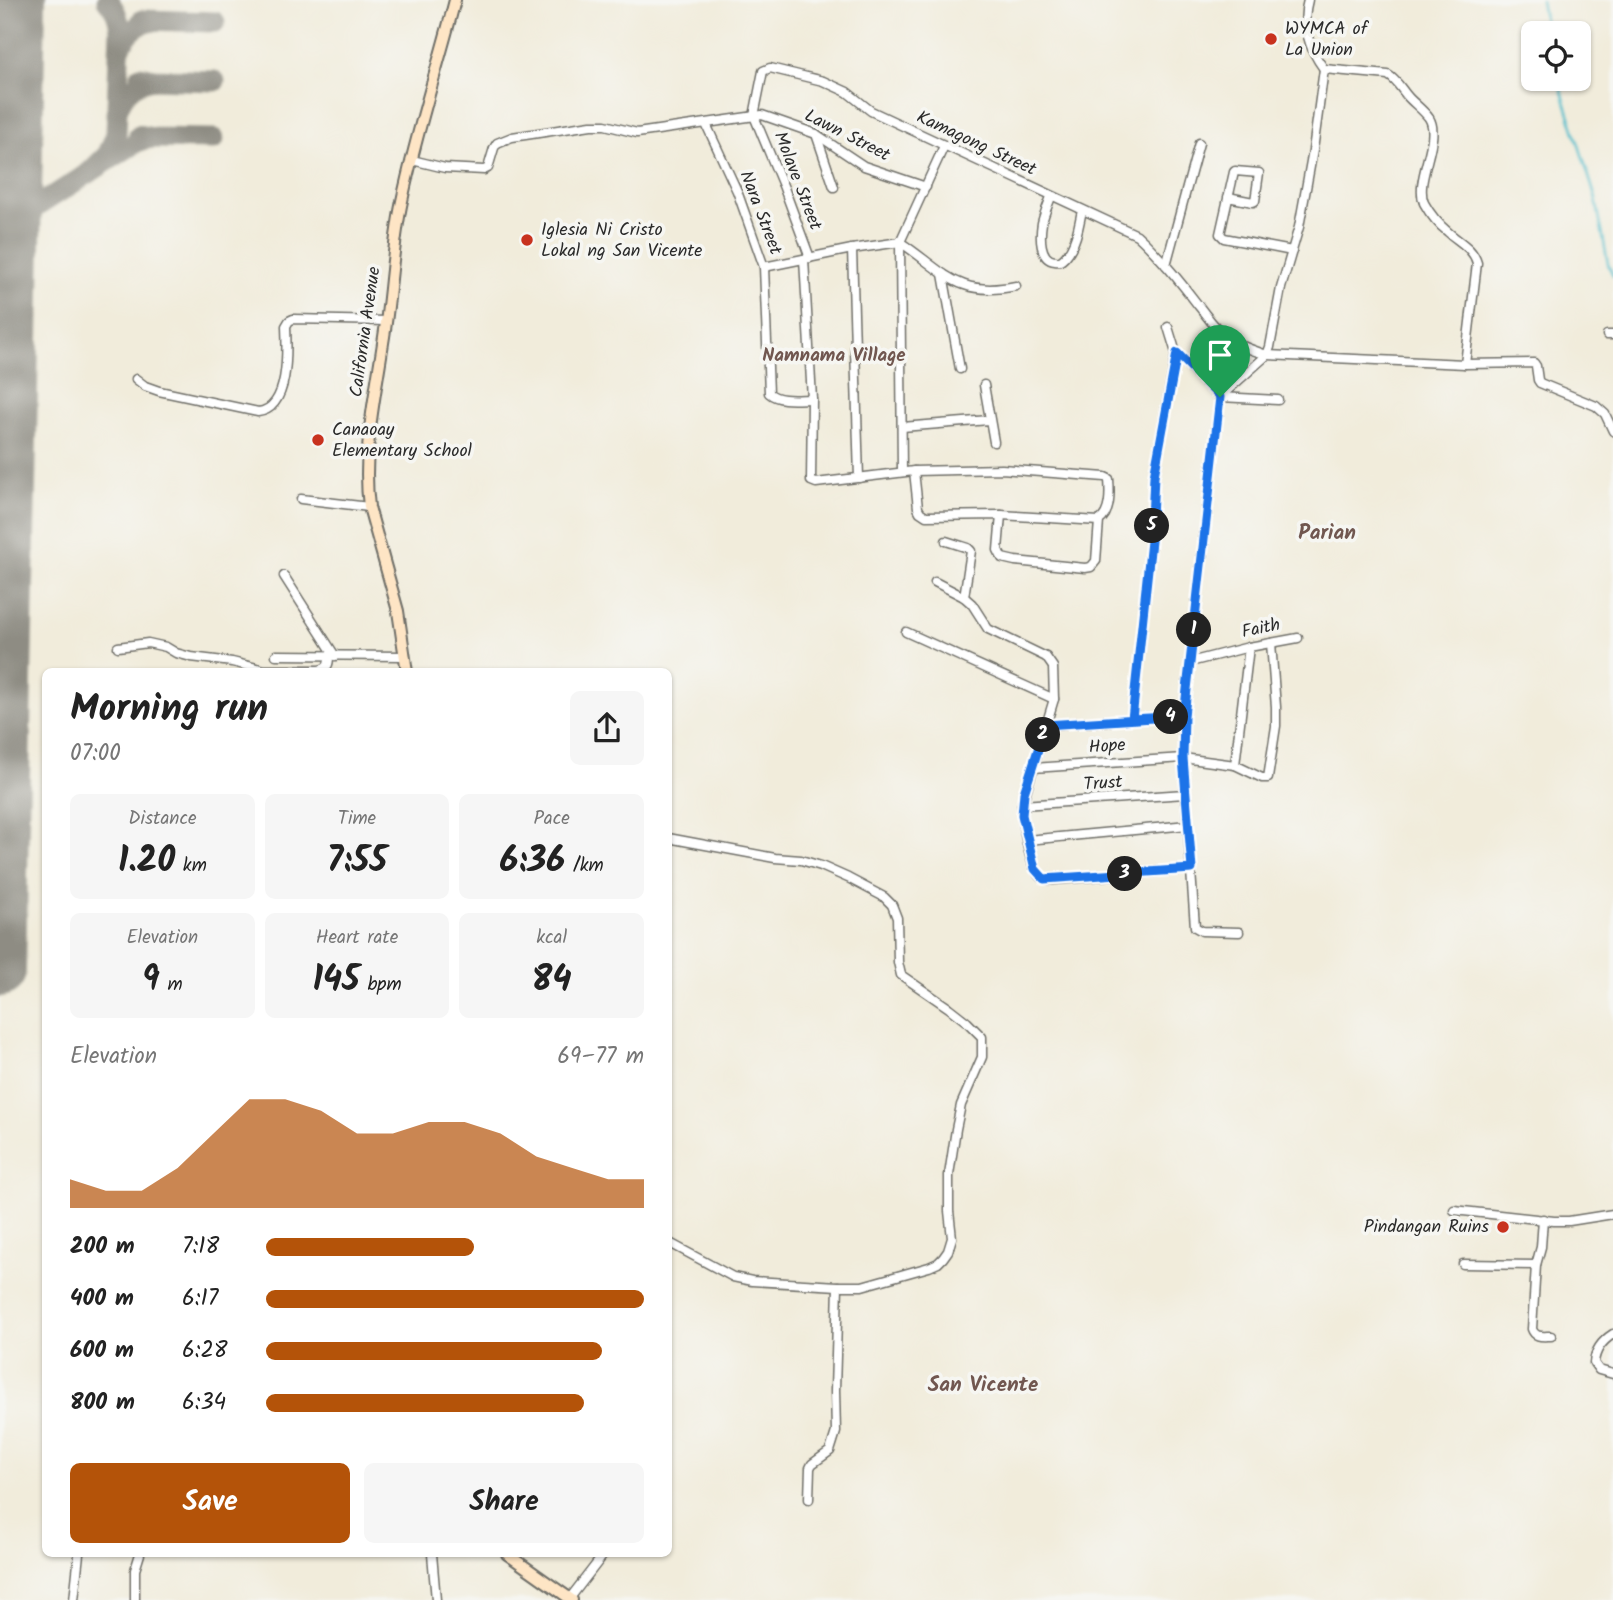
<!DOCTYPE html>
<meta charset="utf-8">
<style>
body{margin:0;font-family:Kalam,sans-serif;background:#f6f6f6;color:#222;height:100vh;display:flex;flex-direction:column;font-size:26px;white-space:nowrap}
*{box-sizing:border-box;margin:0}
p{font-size:23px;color:#767676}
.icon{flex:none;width:38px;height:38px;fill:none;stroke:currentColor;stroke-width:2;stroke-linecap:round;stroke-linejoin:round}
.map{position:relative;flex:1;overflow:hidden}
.sheet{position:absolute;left:42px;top:668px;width:630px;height:889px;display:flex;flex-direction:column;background:#fff;border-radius:10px;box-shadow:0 2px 5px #0004}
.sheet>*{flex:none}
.controls{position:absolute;left:1521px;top:21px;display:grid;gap:14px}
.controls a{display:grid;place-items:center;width:70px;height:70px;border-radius:10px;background:#fff;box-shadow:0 2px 5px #0004;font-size:35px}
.pin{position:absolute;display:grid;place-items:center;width:60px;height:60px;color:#fff;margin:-72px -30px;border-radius:50% 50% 50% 0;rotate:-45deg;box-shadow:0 0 7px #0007}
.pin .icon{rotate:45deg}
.km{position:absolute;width:35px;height:35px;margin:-18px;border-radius:50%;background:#222;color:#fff;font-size:19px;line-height:35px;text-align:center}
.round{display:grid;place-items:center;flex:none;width:74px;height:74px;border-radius:10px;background:#f6f6f6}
.overview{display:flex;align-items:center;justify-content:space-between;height:119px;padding:0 28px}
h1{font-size:38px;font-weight:600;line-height:52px}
.figures{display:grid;grid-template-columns:repeat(3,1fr);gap:10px;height:119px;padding:7px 28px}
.figures div{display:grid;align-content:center;border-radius:10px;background:#f6f6f6;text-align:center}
.figures b{font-size:35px;font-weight:600}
.figures small{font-size:19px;font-weight:400}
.figures p{font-size:19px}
.chart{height:196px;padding:14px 28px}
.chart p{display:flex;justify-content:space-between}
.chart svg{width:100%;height:126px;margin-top:7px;fill:#b45309;opacity:.7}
.action{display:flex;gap:14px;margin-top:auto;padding:14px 28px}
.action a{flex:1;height:80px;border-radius:10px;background:#b45309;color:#fff;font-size:28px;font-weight:600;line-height:80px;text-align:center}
.action a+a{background:#f6f6f6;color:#222}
ul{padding:0 28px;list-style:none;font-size:23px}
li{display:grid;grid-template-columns:112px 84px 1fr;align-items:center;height:52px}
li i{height:18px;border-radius:9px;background:#b45309}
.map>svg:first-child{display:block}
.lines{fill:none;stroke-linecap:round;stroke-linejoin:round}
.stream{stroke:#52becc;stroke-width:2.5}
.taxiway{stroke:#8e8c83;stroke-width:21}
.runway{stroke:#8e8c83;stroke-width:52}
.street-casing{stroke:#706f69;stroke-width:11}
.secondary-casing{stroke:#706f69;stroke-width:14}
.street{stroke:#fff;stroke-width:8}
.secondary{stroke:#fee5c5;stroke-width:10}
.route-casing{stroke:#fff;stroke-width:14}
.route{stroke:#1a73e8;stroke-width:9}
.poi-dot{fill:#c8321e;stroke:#f6f6f2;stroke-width:2.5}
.labels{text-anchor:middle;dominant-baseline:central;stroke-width:7;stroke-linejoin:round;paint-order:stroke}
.poi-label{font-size:18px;fill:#2b2b2b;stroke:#f6f6f2;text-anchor:start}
.street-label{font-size:18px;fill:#2b2b2b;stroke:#f6f6f2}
.neighbourhood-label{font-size:19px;font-weight:bold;fill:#715750;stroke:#f6f6f2}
.quarter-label{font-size:21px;font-weight:bold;fill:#715750;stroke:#f6f6f2}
</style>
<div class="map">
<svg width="1613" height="1600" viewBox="0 0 1613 1600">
<rect width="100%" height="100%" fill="#f6f6f2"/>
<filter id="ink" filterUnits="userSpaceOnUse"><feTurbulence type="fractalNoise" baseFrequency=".0143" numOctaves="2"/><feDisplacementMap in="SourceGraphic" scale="14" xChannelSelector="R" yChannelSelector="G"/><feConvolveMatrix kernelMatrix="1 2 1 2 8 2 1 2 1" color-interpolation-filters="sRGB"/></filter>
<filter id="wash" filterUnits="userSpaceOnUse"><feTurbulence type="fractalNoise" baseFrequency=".00686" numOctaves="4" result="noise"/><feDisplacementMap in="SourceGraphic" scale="28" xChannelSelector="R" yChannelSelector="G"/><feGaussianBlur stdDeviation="1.57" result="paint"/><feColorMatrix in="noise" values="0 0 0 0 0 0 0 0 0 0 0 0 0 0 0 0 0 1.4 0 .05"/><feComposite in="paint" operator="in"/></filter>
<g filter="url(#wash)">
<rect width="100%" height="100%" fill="#f1ecdb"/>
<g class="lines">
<g class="stream">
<path d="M1541 0 1546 33"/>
<path d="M1558 79 1596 199 1608 264 1613 276"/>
</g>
<g class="taxiway">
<path d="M142 20 215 22"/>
<path d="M120 49C127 33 137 23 154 21"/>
<path d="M140 76 154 79 215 81"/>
<path d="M118 108C124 91 135 82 154 79"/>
<path d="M139 135 151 138 214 139"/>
<path d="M89 173 108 154 116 134 120 30C119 19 115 8 107 0"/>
<path d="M16 189 18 203 22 207 30 209 36 207"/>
<path d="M15 239 21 222 36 207 137 142 151 138"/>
</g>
<path class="runway" d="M0 971 20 0"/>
</g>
</g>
<g filter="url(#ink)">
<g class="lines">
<g class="street-casing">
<g id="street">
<path d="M1308 0C1301 24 1309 49 1324 69"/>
<path d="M1324 69 1388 75C1398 81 1402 91 1410 99 1416 105 1424 111 1429 118 1442 138 1414 180 1424 203 1430 214 1438 224 1448 232 1459 242 1473 248 1477 263L1465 364 1534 363 1536 366 1538 380 1540 383 1596 406 1605 414 1613 431"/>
<path d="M754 116 763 71 770 68 823 81 847 92 871 111 1137 235C1160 256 1179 280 1198 305 1207 316 1215 329 1227 337 1238 346 1253 350 1267 355L1465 364"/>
<path d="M754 116 784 188 810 258"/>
<path d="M706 124 737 191 764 267 769 393C779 402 798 399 812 399"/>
<path d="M816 134 834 187"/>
<path d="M412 160 445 168 484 170 488 168 494 148 497 143 512 137 591 125H605L637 133 762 115 816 134 864 166 926 187"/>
<path d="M1051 197C1048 205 1044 214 1042 223 1040 235 1039 260 1055 261 1060 262 1061 261 1065 257 1076 245 1079 225 1082 210"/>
<path d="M1228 197 1253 202 1255 201 1259 173 1235 171 1234 172 1220 234 1224 238 1292 251"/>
<path d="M900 242C945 272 957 298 1016 286"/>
<path d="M852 249 859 478"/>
<path d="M804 259 812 399 811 481 816 483 914 471 1002 469 1105 477 1109 479C1110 493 1111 513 1099 521L1096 561 1091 567 1085 568 1015 561 1002 558 998 550 1001 515"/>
<path d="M1166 265 1199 143"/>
<path d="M764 267 852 249 900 242"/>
<path d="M943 274 960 369"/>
<path d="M1168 327 1176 353 1220 397 1278 400"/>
<path d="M1607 335H1613"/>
<path d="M136 379 145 386 159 391 258 412C290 409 287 349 286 326L289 321 293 319 387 321"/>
<path d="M984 385 994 442"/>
<path d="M902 427 989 420"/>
<path d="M914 471 918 508 920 512 926 516 1001 515 1099 521"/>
<path d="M902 472 900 242 944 146"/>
<path d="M301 499 369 507"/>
<path d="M946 541 968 548 971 551 964 597"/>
<path d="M284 576 335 656"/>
<path d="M935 582 964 597 972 604 988 629 1046 657 1053 667 1054 699 1022 805C1022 819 1029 870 1042 878 1045 880 1049 880 1053 880L1192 869"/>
<path d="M906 632 1054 699"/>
<path d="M118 647 148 643 166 647 176 653 191 657 232 662 265 670H319C328 668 329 665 329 656"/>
<path d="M276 655 405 656"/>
<path d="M1190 662 1249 647 1298 638"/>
<path d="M1132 719 1151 541 1154 476 1176 353"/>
<path d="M1046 725 1184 716"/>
<path d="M1235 765 1249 647"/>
<path d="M1033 768 1183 758 1235 765 1262 778H1268L1276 726V707L1271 643"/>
<path d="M1022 805 1185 794"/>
<path d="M668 838 775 858 801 860 821 866 848 878 884 897 892 905 897 918 898 962 901 975 949 1008 967 1022 982 1037V1057L961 1105 956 1129 949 1175V1211L952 1238 948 1251 943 1258 938 1263 929 1267 862 1286H838L752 1281 733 1277 668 1242"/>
<path d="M1027 840 1188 825"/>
<path d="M1239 932 1202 931 1195 927 1183 758 1184 716 1220 397 1267 355 1270 347 1281 288 1299 227 1313 150 1324 69"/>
<path d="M1454 1210 1554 1221H1569L1613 1214"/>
<path d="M1463 1264 1536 1265 1541 1247 1543 1219"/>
<path d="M1536 1265 1532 1329C1535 1338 1543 1336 1551 1336"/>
<path d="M1613 1334C1602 1341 1595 1350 1594 1363L1599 1370 1613 1374"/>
<path d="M809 1499 810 1468 812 1464 830 1451 836 1432 835 1390 838 1286"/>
<path d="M432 1554 436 1600"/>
<path d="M570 1598 604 1554"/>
<path d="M74 1600 79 1554"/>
<path d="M135 1600V1570L140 1554"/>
</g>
</g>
<g class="secondary-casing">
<g id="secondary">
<path d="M407 672 398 611 369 507C362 453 375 397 383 343 391 296 392 247 402 201 416 133 438 67 455 0"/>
<path d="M507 1554 572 1600"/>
</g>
</g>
<use href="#street" class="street"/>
<use href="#secondary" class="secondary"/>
</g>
</g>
<g class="lines" filter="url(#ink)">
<g class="route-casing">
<path id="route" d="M1220 397 1184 716 1046 725 1024 793 1022 815 1035 869 1044 879 1192 869 1183 758 1184 716 1132 719 1151 541 1154 476 1177 353 1220 397"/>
</g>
<use href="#route" class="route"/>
</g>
<g class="poi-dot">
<circle cx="1271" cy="39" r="7"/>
<circle cx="527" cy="240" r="7"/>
<circle cx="318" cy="440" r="7"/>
<circle cx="1503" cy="1227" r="7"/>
</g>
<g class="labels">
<g class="poi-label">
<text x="1285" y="29">WYMCA of<tspan x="1285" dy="21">La Union</tspan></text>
<text x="541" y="230">Iglesia Ni Cristo<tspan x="541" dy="21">Lokal ng San Vicente</tspan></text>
<text x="332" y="430">Canaoay<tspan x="332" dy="21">Elementary School</tspan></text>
<text x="1489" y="1227" text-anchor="end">Pindangan Ruins</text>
</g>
<g class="street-label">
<text transform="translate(847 136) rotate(27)">Lawn Street</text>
<text transform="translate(976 144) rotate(25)">Kamagong Street</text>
<text transform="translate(797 181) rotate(69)">Molave Street</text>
<text transform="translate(760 213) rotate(69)">Nara Street</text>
<text transform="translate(366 332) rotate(-82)">California Avenue</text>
<text transform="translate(1261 629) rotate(-12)">Faith</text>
<text transform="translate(1107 747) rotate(-4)">Hope</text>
<text transform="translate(1103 784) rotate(-4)">Trust</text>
</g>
<g class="neighbourhood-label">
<text x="834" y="356">Namnama Village</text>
</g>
<g class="quarter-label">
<text x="1327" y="533">Parian</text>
<text x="983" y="1385">San Vicente</text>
</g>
</g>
</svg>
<div class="controls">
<a><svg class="icon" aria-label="locate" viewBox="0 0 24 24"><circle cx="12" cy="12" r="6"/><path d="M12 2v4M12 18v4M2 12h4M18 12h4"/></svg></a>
</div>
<div class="pin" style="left:1220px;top:397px;background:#1e9e55"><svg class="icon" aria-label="arrive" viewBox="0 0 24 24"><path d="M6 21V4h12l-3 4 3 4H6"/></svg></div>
<b class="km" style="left:1194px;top:630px">1</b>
<b class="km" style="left:1043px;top:735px">2</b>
<b class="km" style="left:1125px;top:874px">3</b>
<b class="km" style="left:1171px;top:717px">4</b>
<b class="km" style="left:1152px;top:526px">5</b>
<section class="sheet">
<div class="overview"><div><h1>Morning run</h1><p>07:00</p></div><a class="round"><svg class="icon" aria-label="share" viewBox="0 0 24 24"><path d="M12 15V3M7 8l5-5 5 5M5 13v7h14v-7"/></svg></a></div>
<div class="figures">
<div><p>Distance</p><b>1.20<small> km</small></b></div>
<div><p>Time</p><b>7:55</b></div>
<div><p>Pace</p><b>6:36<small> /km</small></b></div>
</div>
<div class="figures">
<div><p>Elevation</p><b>9<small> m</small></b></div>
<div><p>Heart rate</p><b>145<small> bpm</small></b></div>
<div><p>kcal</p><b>84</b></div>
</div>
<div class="chart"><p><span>Elevation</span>69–77 m</p>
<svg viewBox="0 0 160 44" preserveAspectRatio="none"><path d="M0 44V34L10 38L20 38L30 30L40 18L50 6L60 6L70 10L80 18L90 18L100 14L110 14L120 18L130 26L140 30L150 34L160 34V44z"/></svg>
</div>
<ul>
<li><b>200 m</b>7:18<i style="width:55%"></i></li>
<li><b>400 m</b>6:17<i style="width:100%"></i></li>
<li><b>600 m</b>6:28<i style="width:89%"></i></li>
<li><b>800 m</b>6:34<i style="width:84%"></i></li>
</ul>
<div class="action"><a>Save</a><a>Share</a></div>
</section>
</div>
